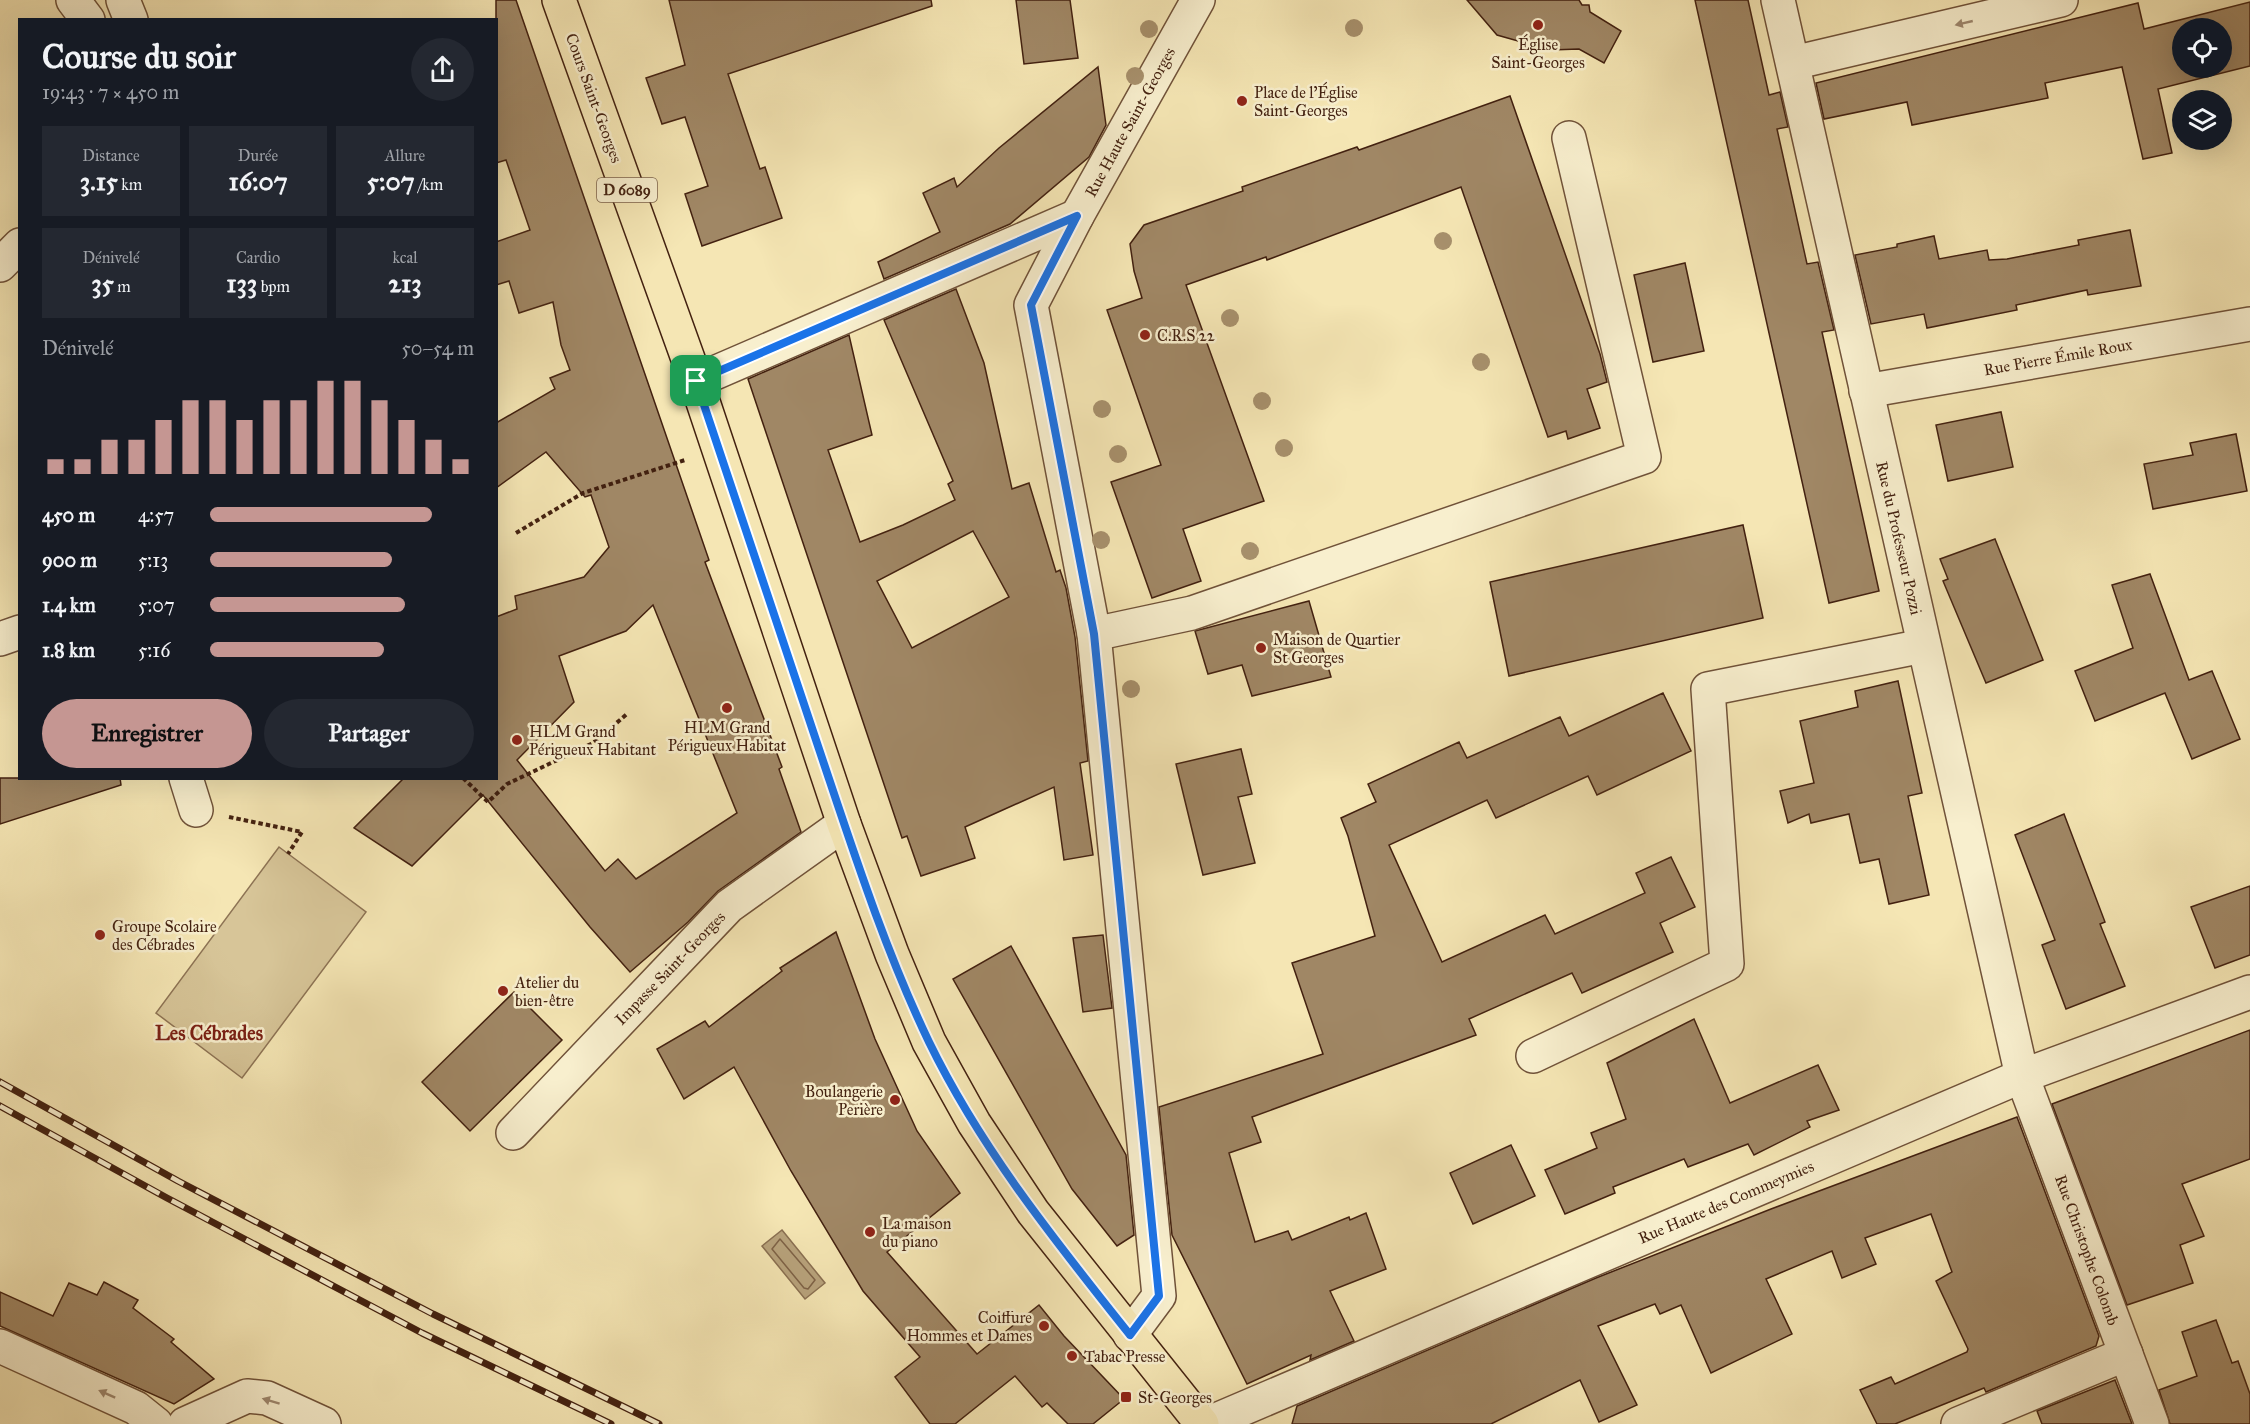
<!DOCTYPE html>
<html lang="fr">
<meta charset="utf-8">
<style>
body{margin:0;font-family:"IM FELL Great Primer",serif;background:#242831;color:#f1f3f6;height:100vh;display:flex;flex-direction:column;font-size:22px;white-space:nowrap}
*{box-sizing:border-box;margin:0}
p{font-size:20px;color:#9ea1a6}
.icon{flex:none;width:33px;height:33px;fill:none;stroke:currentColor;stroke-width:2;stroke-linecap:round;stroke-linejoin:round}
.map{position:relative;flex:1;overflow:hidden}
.drawer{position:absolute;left:18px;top:18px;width:480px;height:762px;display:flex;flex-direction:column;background:#171b24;border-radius:0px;box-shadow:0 6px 24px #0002}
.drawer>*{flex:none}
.controls{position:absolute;left:2172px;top:18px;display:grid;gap:12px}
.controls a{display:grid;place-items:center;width:60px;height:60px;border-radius:50%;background:#171b24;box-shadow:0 6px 24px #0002;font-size:30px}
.pin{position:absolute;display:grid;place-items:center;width:51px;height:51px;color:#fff;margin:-26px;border-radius:12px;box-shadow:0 3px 9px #0006}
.round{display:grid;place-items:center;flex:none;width:63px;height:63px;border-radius:32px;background:#242831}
.overview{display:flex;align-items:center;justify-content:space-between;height:102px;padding:0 24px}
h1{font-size:33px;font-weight:700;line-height:45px}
.metrics{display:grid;grid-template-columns:repeat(3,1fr);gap:9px;height:102px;padding:6px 24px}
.metrics div{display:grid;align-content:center;border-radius:0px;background:#242831;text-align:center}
.metrics b{font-size:26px;font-weight:700}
.metrics small{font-size:16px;font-weight:400}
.metrics p{font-size:16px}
.chart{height:168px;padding:12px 24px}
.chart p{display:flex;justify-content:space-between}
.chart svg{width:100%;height:108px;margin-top:6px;stroke:#c59692;stroke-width:6}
.action{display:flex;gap:12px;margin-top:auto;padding:12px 24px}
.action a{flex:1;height:69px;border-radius:36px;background:#c59692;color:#111;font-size:24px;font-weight:700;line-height:69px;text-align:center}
.action a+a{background:#242831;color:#f1f3f6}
ul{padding:0 24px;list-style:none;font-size:20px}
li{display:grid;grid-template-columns:96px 72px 1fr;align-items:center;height:45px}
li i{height:15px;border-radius:8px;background:#c59692}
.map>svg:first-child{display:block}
.green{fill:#d7c598;stroke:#8d7354;stroke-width:1.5}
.water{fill:#b8a37c;stroke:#896f51;stroke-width:1.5}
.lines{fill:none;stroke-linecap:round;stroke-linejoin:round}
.shore{stroke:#7e6246;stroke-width:1.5}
.building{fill:#a08765;stroke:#432110;stroke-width:1.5;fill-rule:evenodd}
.minor-casing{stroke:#705239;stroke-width:36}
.major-casing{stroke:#432110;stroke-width:36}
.path{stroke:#432110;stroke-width:4;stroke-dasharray:4.5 3;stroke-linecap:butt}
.minor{stroke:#f8efce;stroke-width:33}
.major{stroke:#f5e6b4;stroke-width:33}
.rail-casing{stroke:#432110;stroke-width:7}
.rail{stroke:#f8efce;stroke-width:4.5;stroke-dasharray:14;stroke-linecap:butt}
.tree{fill:#a7906c}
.oneway{fill:#9e886f}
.route-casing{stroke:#fff;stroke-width:12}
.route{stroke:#1a73e8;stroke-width:8}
.poi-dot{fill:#8f2418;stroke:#f8efce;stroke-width:2}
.labels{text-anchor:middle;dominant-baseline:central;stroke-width:5;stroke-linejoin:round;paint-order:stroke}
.shield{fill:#f8efce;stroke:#795f49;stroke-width:1.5}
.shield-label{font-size:15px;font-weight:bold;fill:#432110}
.poi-label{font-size:16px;fill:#432110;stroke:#f8efce;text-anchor:start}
.street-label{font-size:16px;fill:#432110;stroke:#f8efce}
.quarter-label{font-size:20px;font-weight:bold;fill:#7a1f14;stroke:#f8efce}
</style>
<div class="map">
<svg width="2250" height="1424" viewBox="0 0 2250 1424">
<rect width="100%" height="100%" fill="#f5e6b4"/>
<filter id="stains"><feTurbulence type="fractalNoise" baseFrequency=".00333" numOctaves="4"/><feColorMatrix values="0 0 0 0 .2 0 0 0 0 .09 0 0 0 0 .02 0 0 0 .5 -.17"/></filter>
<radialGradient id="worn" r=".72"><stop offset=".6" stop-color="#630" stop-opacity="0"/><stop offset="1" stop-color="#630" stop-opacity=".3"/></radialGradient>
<path class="green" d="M279 847 366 912 242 1078 156 1013Z"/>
<path class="water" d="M782 1230 825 1283 805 1299 762 1246Z"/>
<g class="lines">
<path class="shore" d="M780 1239 815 1280 808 1289 804 1288 772 1249Z"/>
</g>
<g class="building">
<path d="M496 0H516L709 560 705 562 782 767 779 769 801 832 718 891 688 922 630 972 590 927 483 795 412 866 354 828 404 778H496V617L517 609 515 596 584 577 609 547 591 495 585 497 546 452 496 488V423L555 389 550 378 570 370 561 345 553 302 519 313 509 281 496 285V242L530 230 506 160 496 163ZM653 605 737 813 636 879 618 859 605 871 517 760 574 702 559 656 626 631Z"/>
<path d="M669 0H931L932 6 728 74 760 169 765 167 782 218 702 246 685 194 708 186 685 117 662 124 646 78 685 65Z"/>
<path d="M1016 0H1070L1078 58 1024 64Z"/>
<path d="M1467 0H1579L1582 5H1589L1590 12 1621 31 1604 63 1579 49 1550 50 1497 35Z"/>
<path d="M1695 0H1748L1769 95 1780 92 1788 127 1777 129 1807 264 1818 262 1834 330 1822 332 1879 591 1829 603Z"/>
<path d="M2250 2V66L2158 89 2172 153 2143 159 2122 67 2045 83 2048 98 1912 125 1907 102 1824 119 1816 83 2138 3 2144 29ZM2182 28H2222V68H2182Z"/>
<path d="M1098 67 1106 125 1089 157 1010 224 884 279 878 262 940 232 923 193 954 178 957 187 999 148Z"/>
<path d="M1510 96 1600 354 1607 382 1587 389 1600 428 1568 439 1566 431 1548 437 1461 187 1267 260 1266 257 1186 285 1264 501 1183 529 1201 581 1152 598 1111 482 1161 465 1107 310 1142 298 1134 271 1130 244 1144 225 1243 191 1242 187 1357 147 1359 150Z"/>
<path d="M2130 230 2141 286 2088 295 2087 290 2016 305 2017 310 1927 328 1924 314 1871 324 1855 255 1897 247V244L1934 236 1939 259 1987 250 1989 260 2007 259 2079 245 2078 240Z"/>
<path d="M1685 263 1704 351 1653 362 1634 275Z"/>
<path d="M956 289 984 363 1012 489 1029 483 1056 572 1060 570 1066 588 1075 637 1088 761 1080 763 1093 855 1064 860 1054 787 965 827 975 858 921 876 907 836 902 838 748 379 849 335 872 435 828 450 860 542 903 525 955 500 948 484 953 481 884 320ZM973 531 1009 597 912 648 877 581Z"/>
<path d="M2001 412 2013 467 1948 481 1936 425Z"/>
<path d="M2236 434 2247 491 2153 509 2144 464 2193 455 2190 443Z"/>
<path d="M1743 525 1763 618 1509 676 1490 582Z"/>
<path d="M1995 539 2043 660 1986 683 1943 581 1948 579 1940 559Z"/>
<path d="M2150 574 2189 680 2212 671 2240 739 2192 759 2165 693 2095 721 2075 671 2133 648 2112 585Z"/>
<path d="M1309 601 1331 677 1252 696 1242 665 1208 674 1195 631Z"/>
<path d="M1898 681 1922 793 1908 796 1929 895 1889 904 1879 859 1860 863 1849 814 1811 823 1809 814 1788 823 1780 791 1814 783 1800 721 1858 707 1855 691Z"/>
<path d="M1663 693 1691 751 1597 795 1588 776 1496 818 1487 800 1389 845 1442 962 1545 915 1555 934 1645 893 1636 873 1671 857 1695 907 1660 923 1673 952 1582 993 1572 973 1469 1019 1476 1035 1252 1117 1261 1142 1229 1153 1255 1242 1288 1231 1292 1240 1349 1217 1350 1220 1366 1213 1386 1269 1330 1291 1354 1341 1310 1360 1311 1355 1247 1384 1172 1235 1159 1107 1323 1054 1292 963 1375 936 1348 836 1341 818 1376 802 1368 784 1459 742 1467 758 1560 717 1569 736Z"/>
<path d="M1241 749 1252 794 1238 797 1255 863 1203 875 1176 764Z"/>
<path d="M0 778H120L121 785 0 824Z"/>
<path d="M2064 814 2105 922 2100 924 2125 986 2066 1009 2042 945 2055 940 2015 835Z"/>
<path d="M2250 886V955L2215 968 2191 907Z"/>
<path d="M836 932 875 1039 917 1131 960 1193 887 1252 977 1354 1039 1305 1064 1336 1124 1399 1093 1424H1068L1047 1403 1042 1407 1015 1376 955 1424H930L895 1377 920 1357 863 1291 791 1171 734 1067 684 1099 657 1049 705 1021 709 1027 782 971 780 968Z"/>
<path d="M1103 935 1112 1008 1083 1012 1073 938Z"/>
<path d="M1011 946 1126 1155 1134 1235 1117 1246 1072 1189 953 979Z"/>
<path d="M514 992 562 1040 470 1131 422 1082Z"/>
<path d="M1694 1019 1730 1103 1818 1065 1839 1110 1807 1121 1810 1127 1754 1155 1748 1144 1688 1167 1684 1159 1613 1187 1615 1193 1565 1214 1545 1170 1597 1148 1591 1133 1626 1119 1607 1063Z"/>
<path d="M2250 1030V1159L2182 1184 2204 1236 2180 1245 2193 1283 2127 1305 2052 1104Z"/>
<path d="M2017 1117 2099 1336 2096 1346 1986 1392 1984 1388 1895 1424H1877L1860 1390 1891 1377 1895 1384 1967 1352 1968 1349 1936 1281 1952 1272 1931 1214 1865 1238 1876 1264 1842 1278 1832 1251 1766 1279 1792 1334 1711 1373 1681 1305 1660 1314 1655 1304 1598 1326 1637 1405 1599 1422 1580 1380 1491 1424H1292L1297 1406 1596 1278 1771 1209Z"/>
<path d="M1511 1145 1535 1196 1473 1224 1450 1173Z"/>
<path d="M104 1282 138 1300 133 1308 174 1339 171 1342 214 1379 174 1404 0 1326V1292L53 1316 69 1283 97 1295Z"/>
<path d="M2216 1320 2232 1363 2238 1361 2250 1394V1424H2170L2159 1390 2197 1376 2182 1332Z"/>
<path d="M2115 1380 2132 1424H2042L2037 1411Z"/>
</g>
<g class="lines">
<g class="minor-casing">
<g id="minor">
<path d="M73 0 88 20"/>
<path d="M123 0 131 20"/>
<path d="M1778 0 2022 1076 2152 1424"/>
<path d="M1793 63 2061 0"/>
<path d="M0 265 20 245"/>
<path d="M696 381 1077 216"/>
<path d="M1866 391 2250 324"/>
<path d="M1094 634 1192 613 1644 457 1569 138"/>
<path d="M0 639 20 632"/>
<path d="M186 778 196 810"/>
<path d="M1533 1056 1727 964 1708 689 1923 646"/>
<path d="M513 1133 729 906 844 824"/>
<path d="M1130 1335 1159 1296 1094 634 1031 305 1077 216 1198 0"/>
<path d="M0 1346 136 1408 156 1424"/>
<path d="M185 1424 247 1396 267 1398 324 1424"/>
<path d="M1207 1424 2022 1076 2250 992"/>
<path d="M1958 1424 2126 1354"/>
</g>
</g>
<g class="major-casing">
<path id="major" d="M559 0 696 381 844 824 892 954 929 1042 974 1123 1033 1212 1202 1424"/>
</g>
<g class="path">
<path d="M516 533 583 493 685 460"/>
<path d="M463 778 488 802 507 784 593 743 627 714"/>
<path d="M229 817 302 832 288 854"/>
</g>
<use href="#minor" class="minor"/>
<use href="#major" class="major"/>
<g class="rail-casing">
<g id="rail">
<path d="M0 1082 178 1181 433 1314 659 1424"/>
<path d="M0 1106 167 1198 422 1333 611 1424"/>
</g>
</g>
<use href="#rail" class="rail"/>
</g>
<g class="tree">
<circle cx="1354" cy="28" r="9"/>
<circle cx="1149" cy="29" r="9"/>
<circle cx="1135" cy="76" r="9"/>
<circle cx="1443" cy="241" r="9"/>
<circle cx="1230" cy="318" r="9"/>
<circle cx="1481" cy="362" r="9"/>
<circle cx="1262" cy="401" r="9"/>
<circle cx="1102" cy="409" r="9"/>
<circle cx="1284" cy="448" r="9"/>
<circle cx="1118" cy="454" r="9"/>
<circle cx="1101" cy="540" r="9"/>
<circle cx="1250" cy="551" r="9"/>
<circle cx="1131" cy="689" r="9"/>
</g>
<defs><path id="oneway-solid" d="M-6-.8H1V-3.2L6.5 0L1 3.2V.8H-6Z" transform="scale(1.5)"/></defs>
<g class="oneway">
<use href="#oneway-solid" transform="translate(1964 23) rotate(167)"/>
<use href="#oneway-solid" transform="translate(107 1394) rotate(-156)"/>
<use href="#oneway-solid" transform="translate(271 1401) rotate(-163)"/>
</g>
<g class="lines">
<g class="route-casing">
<path id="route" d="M1077 216 1031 305 1094 634 1159 1296 1130 1335C1056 1242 981 1149 929 1042 884 948 852 847 819 749 778 626 738 503 696 381Z"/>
</g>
<use href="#route" class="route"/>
</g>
<g class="poi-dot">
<circle cx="1538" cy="25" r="6"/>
<circle cx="1242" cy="101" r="6"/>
<circle cx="1145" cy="335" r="6"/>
<circle cx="1261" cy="648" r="6"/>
<circle cx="727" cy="708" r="6"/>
<circle cx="517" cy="740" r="6"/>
<circle cx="100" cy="935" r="6"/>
<circle cx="503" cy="991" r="6"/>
<circle cx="895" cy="1100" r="6"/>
<circle cx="870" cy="1232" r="6"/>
<circle cx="1044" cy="1326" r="6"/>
<circle cx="1072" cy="1356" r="6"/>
<rect x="1120" y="1391" width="12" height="12" rx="3"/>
</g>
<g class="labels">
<rect class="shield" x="597" y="178" width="60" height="24" rx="4.5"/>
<g class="shield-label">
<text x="627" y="190">D 6089</text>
</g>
<g class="poi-label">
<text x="1538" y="44" text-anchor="middle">Église<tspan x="1538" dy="18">Saint-Georges</tspan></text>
<text x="1254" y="92">Place de l'Église<tspan x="1254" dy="18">Saint-Georges</tspan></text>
<text x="1157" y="335">C.R.S 22</text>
<text x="1273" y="639">Maison de Quartier<tspan x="1273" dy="18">St Georges</tspan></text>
<text x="727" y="727" text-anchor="middle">HLM Grand<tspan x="727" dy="18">Périgueux Habitat</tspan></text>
<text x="529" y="731">HLM Grand<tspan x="529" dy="18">Périgueux Habitant</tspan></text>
<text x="112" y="926">Groupe Scolaire<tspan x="112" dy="18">des Cébrades</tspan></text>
<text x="515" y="982">Atelier du<tspan x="515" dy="18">bien-être</tspan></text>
<text x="883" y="1091" text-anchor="end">Boulangerie<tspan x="883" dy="18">Perière</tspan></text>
<text x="882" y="1223">La maison<tspan x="882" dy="18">du piano</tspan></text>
<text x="1032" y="1317" text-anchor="end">Coiffure<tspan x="1032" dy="18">Hommes et Dames</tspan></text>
<text x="1084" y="1356">Tabac Presse</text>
<text x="1138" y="1397">St-Georges</text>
</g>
<g class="street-label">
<text transform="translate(594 98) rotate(70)">Cours Saint-Georges</text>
<text transform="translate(1130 122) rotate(-61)">Rue Haute Saint-Georges</text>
<text transform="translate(2058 357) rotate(-10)">Rue Pierre Émile Roux</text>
<text transform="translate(1899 538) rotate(77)">Rue du Professeur Pozzi</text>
<text transform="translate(670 968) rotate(-46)">Impasse Saint-Georges</text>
<text transform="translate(1726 1202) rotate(-23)">Rue Haute des Commeymies</text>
<text transform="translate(2087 1250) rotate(70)">Rue Christophe Colomb</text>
</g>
<g class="quarter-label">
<text x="209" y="1033">Les Cébrades</text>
</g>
</g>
<rect width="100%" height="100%" filter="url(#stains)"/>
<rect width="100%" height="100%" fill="url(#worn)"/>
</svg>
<div class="controls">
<a><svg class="icon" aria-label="locate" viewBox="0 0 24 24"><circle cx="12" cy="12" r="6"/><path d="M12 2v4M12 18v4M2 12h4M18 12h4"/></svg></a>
<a><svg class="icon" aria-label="layers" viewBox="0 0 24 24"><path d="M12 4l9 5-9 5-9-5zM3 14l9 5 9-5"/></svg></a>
</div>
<div class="pin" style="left:696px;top:381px;background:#1e9e55"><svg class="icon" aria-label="arrive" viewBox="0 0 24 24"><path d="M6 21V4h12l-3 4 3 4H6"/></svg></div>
<section class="drawer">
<div class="overview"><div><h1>Course du soir</h1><p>19:43 · 7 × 450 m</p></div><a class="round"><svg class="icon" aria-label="share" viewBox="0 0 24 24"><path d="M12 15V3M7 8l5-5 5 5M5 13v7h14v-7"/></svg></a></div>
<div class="metrics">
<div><p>Distance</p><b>3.15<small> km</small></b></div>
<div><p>Durée</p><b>16:07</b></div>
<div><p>Allure</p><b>5:07<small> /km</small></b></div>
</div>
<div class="metrics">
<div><p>Dénivelé</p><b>35<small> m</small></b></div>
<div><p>Cardio</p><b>133<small> bpm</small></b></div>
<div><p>kcal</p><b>213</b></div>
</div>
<div class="chart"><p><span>Dénivelé</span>50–54 m</p>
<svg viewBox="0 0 160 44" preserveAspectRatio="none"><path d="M5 44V38M15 44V38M25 44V30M35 44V30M45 44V22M55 44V14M65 44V14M75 44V22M85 44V14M95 44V14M105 44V6M115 44V6M125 44V14M135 44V22M145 44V30M155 44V38"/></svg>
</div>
<ul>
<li><b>450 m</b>4:57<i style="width:84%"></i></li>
<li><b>900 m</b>5:13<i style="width:69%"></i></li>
<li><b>1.4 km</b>5:07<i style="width:74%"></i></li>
<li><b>1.8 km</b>5:16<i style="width:66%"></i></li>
</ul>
<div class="action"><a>Enregistrer</a><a>Partager</a></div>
</section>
</div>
